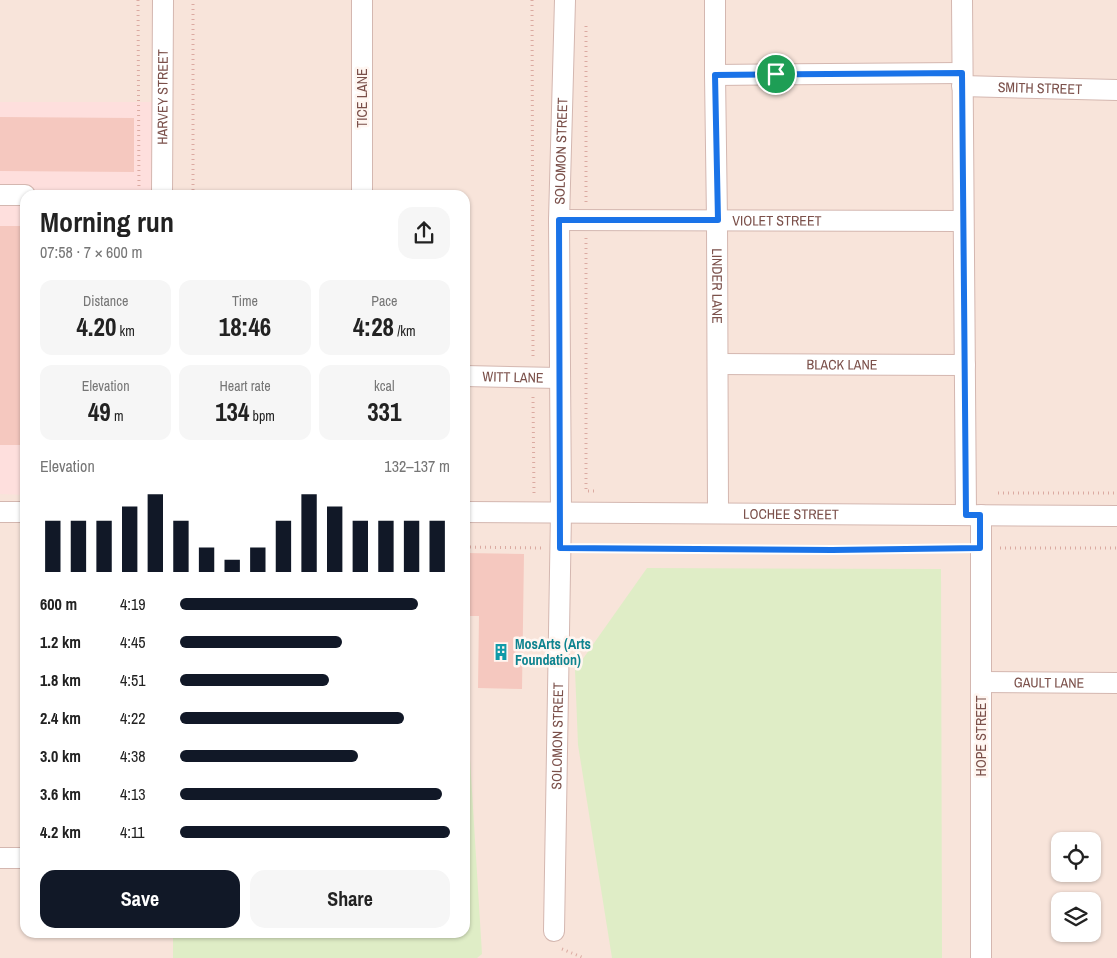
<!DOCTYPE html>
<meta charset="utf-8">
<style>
body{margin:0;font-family:"Archivo Narrow",sans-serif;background:#f6f6f6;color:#222;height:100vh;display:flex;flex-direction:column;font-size:19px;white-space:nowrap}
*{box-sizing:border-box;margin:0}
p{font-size:16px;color:#767676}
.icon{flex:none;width:28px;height:28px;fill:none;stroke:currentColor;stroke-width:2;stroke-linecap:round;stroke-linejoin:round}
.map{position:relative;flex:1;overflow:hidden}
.drawer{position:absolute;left:20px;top:190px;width:450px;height:748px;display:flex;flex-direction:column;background:#fff;border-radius:15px;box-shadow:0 1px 4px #0004}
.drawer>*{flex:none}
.fabs{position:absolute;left:1051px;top:832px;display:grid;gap:10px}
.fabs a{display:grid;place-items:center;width:50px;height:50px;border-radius:10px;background:#fff;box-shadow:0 1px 4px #0004;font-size:25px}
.pin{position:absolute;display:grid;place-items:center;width:42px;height:42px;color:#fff;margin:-21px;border:2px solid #fff;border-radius:50%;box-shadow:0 1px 5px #0007}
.round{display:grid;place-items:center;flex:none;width:52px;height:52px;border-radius:15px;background:#f6f6f6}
.overview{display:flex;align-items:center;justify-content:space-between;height:85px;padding:0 20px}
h1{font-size:28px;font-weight:700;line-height:38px}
.stats{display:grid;grid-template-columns:repeat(3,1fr);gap:8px;height:85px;padding:5px 20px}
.stats div{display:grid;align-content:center;border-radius:12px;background:#f6f6f6;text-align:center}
.stats b{font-size:25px;font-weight:700}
.stats small{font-size:14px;font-weight:400}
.stats p{font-size:14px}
.chart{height:140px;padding:10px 20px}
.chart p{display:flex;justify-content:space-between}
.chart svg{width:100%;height:90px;margin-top:5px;stroke:#111827;stroke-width:6}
.cta{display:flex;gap:10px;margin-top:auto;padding:10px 20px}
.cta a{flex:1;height:58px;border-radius:15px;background:#111827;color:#fff;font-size:20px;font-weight:700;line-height:58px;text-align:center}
.cta a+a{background:#f6f6f6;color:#222}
ul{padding:0 20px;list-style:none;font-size:16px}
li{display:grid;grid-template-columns:80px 60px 1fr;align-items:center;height:38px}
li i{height:12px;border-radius:6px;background:#111827}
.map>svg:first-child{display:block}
.residential{fill:#f8e4da;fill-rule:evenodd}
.commercial{fill:#fedfdd}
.green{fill:#dfedc6}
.building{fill:#f5c8bf}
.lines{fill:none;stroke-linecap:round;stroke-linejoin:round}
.minor-casing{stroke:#d4b7b0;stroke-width:22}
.path{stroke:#dbaaa1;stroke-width:3;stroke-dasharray:1 4;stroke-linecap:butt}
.minor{stroke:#fff;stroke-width:20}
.route-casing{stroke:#fff;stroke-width:10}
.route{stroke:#1a73e8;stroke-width:6}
.labels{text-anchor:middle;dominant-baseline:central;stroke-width:5;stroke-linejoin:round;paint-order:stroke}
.street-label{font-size:14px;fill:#7b504a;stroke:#fff6f1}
.culture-label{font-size:14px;font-weight:bold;fill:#0d838f;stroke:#fff6f1;text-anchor:start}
</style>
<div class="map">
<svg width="1117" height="958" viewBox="0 0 1117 958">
<rect width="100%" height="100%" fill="#fef1ea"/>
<path class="residential" d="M0 0H1117V958H0ZM25 195H465V932H25ZM1060 841H1092V874H1060ZM1060 901H1092V934H1060Z"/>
<path class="commercial" d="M0 102H160L159 195H25V495L0 494Z"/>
<g class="green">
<path d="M647 568 941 569 942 958H612L578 745 575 670Z"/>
<path d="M465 693 466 694 482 954 477 958H173V933L465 932Z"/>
</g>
<g class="building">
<path d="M0 117 134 118V172L0 171Z"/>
<rect x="0" y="226" width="25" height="219"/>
<path d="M465 553 524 554 522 689 478 688 479 616H465Z"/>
</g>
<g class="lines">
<g class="minor-casing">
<g id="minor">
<path id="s1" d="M715 0V75L717 220 718 513"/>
<path d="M962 0 966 515"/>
<path d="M715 75 962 73"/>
<path id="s2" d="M962 86 1117 90"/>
<path d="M0 195H25"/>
<path id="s3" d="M162 195 163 0"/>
<path d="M362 195V0"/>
<path id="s4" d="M559 220 963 221"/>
<path id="s5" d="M718 364 965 365"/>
<path id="s6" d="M465 376 559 378"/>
<path d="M0 512H25"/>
<path id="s7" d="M465 512 1117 516"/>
<path d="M981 515V958"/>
<path id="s8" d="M981 682 1117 683"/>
<path d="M0 858H25"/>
<path id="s9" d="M554 931 561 512 559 220 565 0"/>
</g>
</g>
<g class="path">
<path d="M138 0 139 195"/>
<path d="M532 0 533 359"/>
<path d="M193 195V0"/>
<path d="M586 202V26"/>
<path d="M586 238V491H597"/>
<path d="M533 397 534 494"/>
<path d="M998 493H1117"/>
<path d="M465 547 541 548"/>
<path d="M580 548 832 550 961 548"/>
<path d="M1000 548H1117"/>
<path d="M562 949 584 958"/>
</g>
<use href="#minor" class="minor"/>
</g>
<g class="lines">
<g class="route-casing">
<path id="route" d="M962 73 966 515H980V548L832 550 560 548 559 220H718L715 75Z"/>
</g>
<use href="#route" class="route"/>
</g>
<defs>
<g id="building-bare" transform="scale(1.35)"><path d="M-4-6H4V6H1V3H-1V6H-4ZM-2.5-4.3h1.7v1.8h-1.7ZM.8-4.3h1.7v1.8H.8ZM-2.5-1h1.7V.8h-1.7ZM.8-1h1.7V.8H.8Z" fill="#0f9aa8" stroke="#fff6f1" stroke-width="2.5" paint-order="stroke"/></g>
</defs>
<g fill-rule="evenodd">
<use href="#building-bare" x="501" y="652"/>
</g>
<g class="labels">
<g class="street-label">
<text stroke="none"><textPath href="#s2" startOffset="78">SMITH STREET</textPath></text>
<text stroke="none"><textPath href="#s3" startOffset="98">HARVEY STREET</textPath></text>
<text transform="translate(362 98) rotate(-90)">TICE LANE</text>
<text stroke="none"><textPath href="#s9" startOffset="780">SOLOMON STREET</textPath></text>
<text stroke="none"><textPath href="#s4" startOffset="218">VIOLET STREET</textPath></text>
<text stroke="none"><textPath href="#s1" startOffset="286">LINDER LANE</textPath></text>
<text stroke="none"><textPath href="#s5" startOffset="124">BLACK LANE</textPath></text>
<text stroke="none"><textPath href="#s6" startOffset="48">WITT LANE</textPath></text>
<text stroke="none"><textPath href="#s7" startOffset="326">LOCHEE STREET</textPath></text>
<text stroke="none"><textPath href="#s8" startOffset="68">GAULT LANE</textPath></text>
<text stroke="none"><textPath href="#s9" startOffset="195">SOLOMON STREET</textPath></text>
<text transform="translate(981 736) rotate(-90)">HOPE STREET</text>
</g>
<g class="culture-label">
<text x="515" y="644">MosArts (Arts<tspan x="515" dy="16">Foundation)</tspan></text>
</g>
</g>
</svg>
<div class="fabs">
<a><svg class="icon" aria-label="locate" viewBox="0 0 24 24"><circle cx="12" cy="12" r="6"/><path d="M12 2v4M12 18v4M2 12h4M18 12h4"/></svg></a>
<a><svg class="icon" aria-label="layers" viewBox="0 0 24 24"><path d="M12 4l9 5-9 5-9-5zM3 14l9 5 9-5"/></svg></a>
</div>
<div class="pin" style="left:776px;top:74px;background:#1e9e55"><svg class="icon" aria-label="arrive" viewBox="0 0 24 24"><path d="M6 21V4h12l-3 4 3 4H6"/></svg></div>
<section class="drawer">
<div class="overview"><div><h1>Morning run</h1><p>07:58 · 7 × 600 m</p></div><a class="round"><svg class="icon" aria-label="share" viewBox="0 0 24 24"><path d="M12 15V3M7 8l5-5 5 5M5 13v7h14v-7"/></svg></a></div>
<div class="stats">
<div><p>Distance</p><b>4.20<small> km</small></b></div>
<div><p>Time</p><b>18:46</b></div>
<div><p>Pace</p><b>4:28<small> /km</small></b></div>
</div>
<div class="stats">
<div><p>Elevation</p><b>49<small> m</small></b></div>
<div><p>Heart rate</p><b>134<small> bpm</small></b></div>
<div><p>kcal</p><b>331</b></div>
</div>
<div class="chart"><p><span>Elevation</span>132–137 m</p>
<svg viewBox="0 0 160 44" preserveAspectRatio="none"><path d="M5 44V19M15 44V19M25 44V19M35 44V12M45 44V6M55 44V19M65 44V32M75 44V38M85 44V32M95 44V19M105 44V6M115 44V12M125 44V19M135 44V19M145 44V19M155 44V19"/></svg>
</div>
<ul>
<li><b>600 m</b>4:19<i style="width:88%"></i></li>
<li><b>1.2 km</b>4:45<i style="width:60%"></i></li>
<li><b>1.8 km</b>4:51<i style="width:55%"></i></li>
<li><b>2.4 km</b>4:22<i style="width:83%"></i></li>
<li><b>3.0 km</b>4:38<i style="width:66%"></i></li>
<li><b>3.6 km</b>4:13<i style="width:97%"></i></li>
<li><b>4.2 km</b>4:11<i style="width:100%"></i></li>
</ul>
<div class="cta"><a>Save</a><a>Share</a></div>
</section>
</div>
